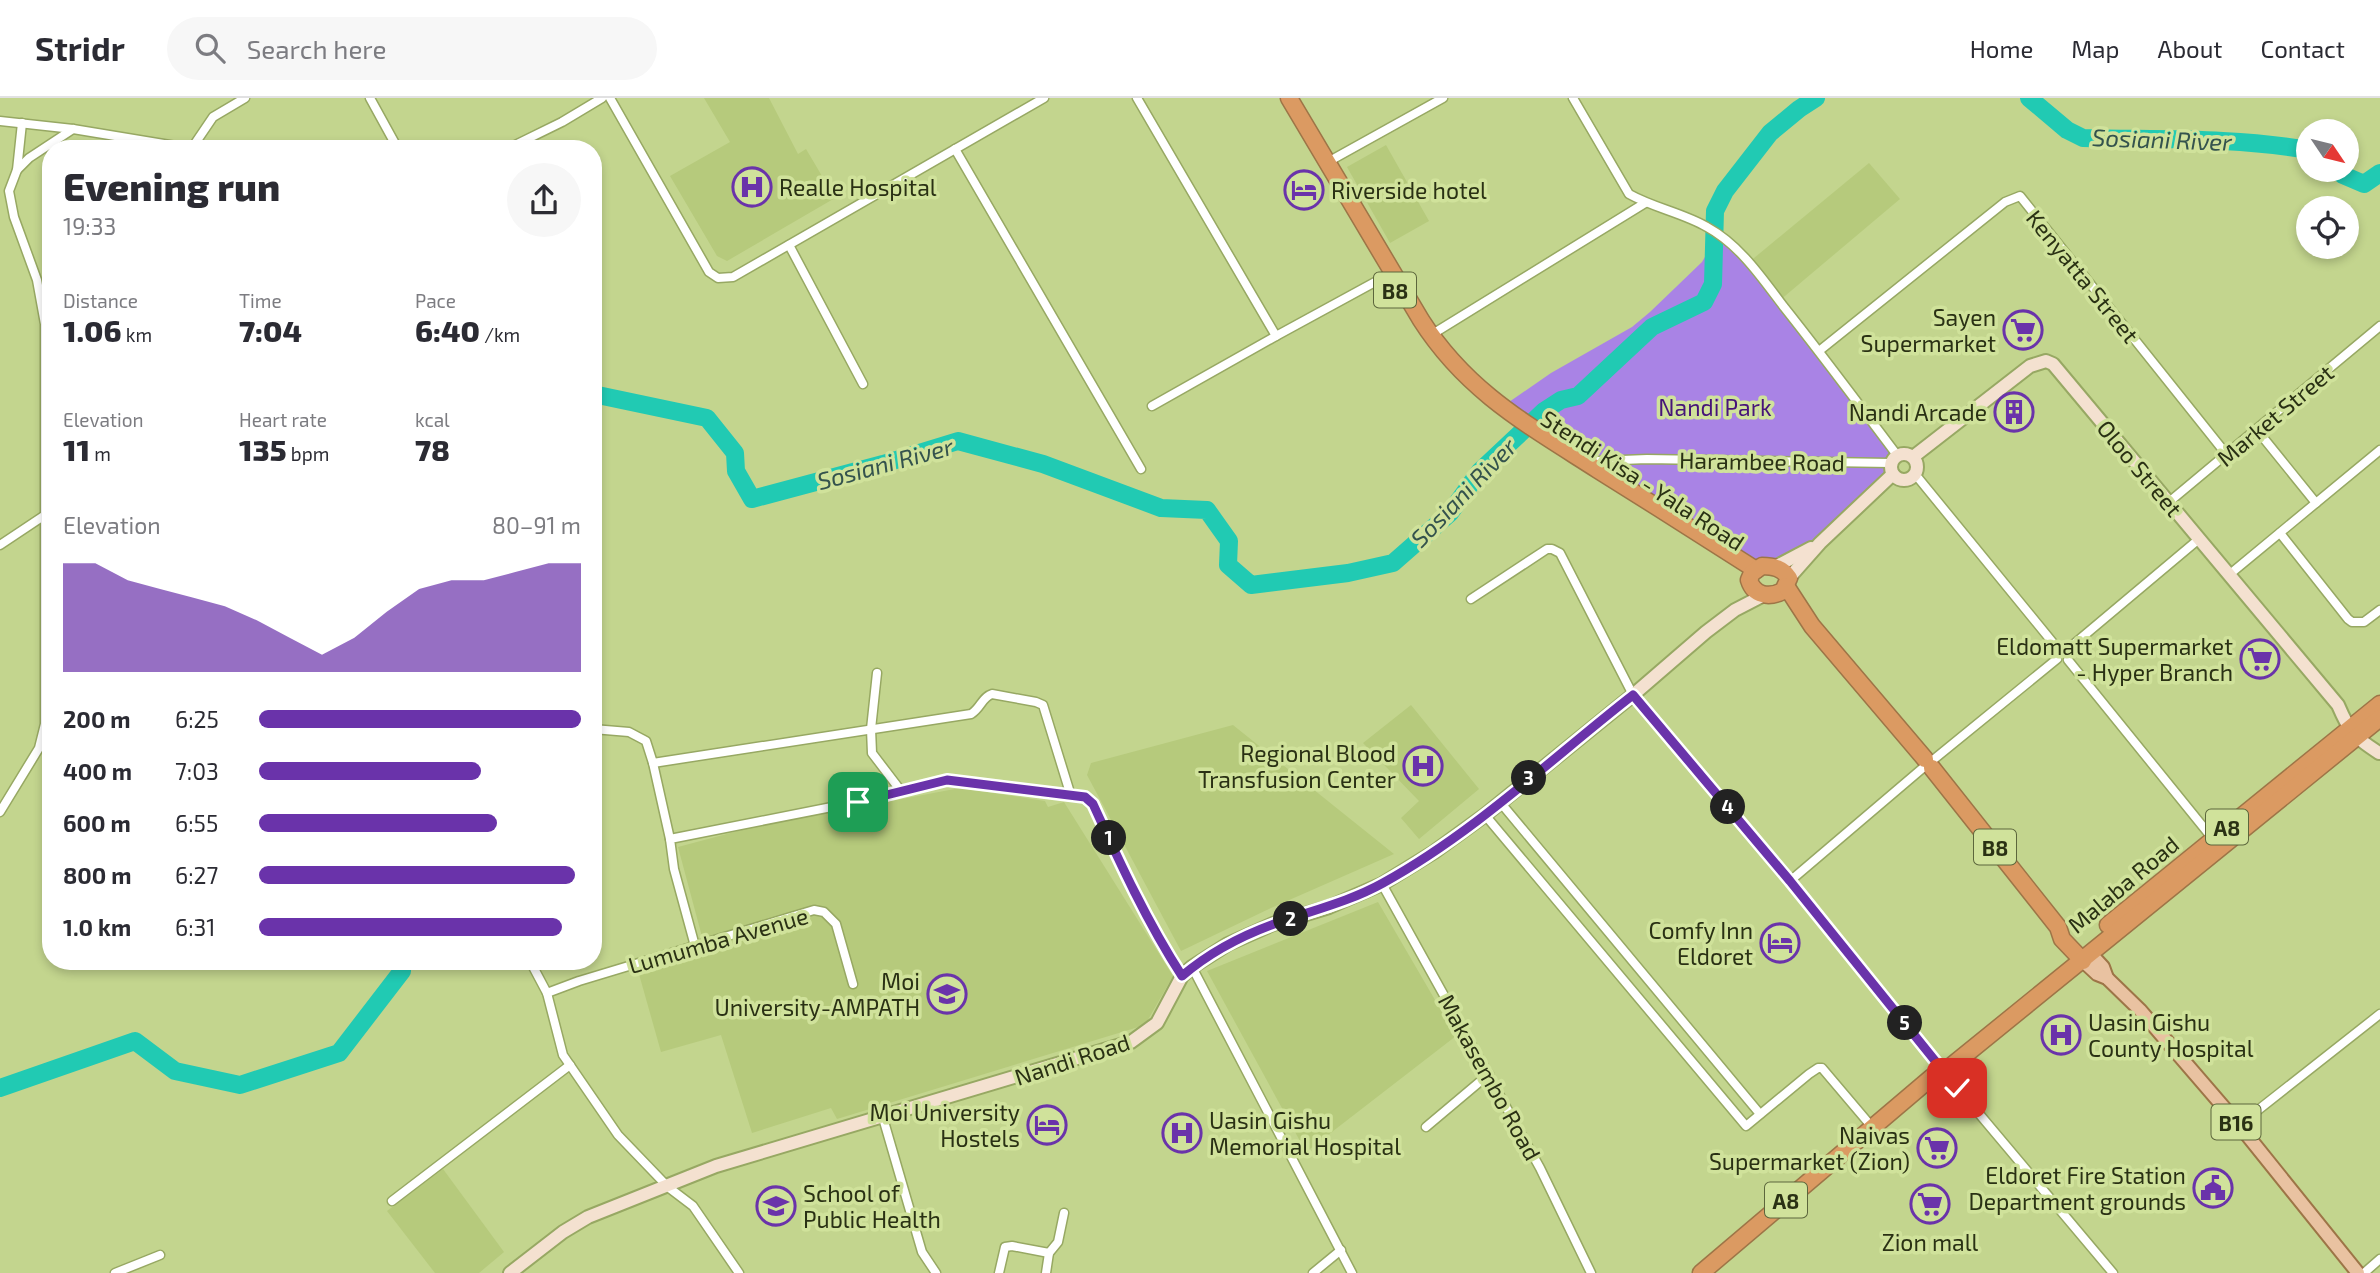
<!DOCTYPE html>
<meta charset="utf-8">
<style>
body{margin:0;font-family:"Exo 2",sans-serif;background:#f7f7f7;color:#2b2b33;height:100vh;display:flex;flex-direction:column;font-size:26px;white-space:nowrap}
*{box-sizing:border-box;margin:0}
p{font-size:23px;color:#7c7c81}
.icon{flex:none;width:38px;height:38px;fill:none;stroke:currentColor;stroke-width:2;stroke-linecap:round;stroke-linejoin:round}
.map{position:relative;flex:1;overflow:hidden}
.side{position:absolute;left:42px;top:42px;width:560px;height:830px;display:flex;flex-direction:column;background:#fff;border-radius:28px;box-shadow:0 4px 10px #0003}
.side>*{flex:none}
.needle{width:46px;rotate:125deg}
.controls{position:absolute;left:2296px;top:21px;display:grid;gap:14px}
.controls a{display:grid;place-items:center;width:63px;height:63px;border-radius:50%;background:#fff;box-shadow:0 4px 10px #0003;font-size:35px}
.pin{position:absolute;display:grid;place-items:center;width:60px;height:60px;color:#fff;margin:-30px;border-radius:14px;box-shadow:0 4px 10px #0006}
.km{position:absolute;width:35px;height:35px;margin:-18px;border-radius:50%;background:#222;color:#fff;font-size:19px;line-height:35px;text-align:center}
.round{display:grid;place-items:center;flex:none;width:74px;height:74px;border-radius:37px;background:#f7f7f7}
.headline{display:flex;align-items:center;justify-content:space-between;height:119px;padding:0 21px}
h1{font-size:38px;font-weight:800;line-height:52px}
.metrics{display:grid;grid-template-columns:repeat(3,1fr);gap:10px;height:119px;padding:7px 21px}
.metrics div{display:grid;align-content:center}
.metrics b{font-size:30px;font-weight:800}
.metrics small{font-size:19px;font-weight:400}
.metrics p{font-size:19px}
.chart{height:196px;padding:14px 21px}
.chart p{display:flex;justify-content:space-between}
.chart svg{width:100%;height:126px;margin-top:7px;fill:#6a33aa;opacity:.7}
ul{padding:0 21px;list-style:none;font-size:23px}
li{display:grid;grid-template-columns:112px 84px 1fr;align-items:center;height:52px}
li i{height:18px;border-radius:9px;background:#6a33aa}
header{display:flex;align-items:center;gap:42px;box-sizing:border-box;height:98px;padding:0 35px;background:#fff;border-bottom:2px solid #e1e1e2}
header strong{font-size:33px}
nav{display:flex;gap:38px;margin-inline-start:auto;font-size:24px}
.search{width:490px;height:63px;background:#f7f7f7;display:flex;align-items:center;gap:18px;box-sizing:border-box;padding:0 24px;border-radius:38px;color:#7c7c81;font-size:26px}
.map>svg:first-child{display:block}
.built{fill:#b6ca7c}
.green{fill:#a983e5}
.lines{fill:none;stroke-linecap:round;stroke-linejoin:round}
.river{stroke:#21cab3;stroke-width:18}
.street-casing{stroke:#97a863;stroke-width:11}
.secondary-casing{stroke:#97a863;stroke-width:16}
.primary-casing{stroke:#9d7547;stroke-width:16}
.highway-casing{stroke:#9d7547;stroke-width:19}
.street{stroke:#fff;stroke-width:8}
.secondary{stroke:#f4e1d0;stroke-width:12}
.primary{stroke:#e9c2a1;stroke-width:12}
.highway{stroke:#db9a62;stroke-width:16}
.route-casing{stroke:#fff;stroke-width:14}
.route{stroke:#6a33aa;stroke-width:9}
.labels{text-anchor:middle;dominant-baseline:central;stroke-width:7;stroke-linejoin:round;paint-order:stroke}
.shield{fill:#d0e29b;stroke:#5c663c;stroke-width:2}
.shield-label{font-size:21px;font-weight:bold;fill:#2a3114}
.poi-label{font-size:23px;fill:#2a3114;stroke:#d0e29b;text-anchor:end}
.street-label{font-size:23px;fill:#2a3114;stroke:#d0e29b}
.park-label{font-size:23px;fill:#461479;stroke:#d0e29b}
.water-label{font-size:24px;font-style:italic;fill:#34534d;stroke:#d0e29b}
</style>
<header>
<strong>Stridr</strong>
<div class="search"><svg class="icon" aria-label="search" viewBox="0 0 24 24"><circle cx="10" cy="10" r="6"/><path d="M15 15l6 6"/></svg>Search here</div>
<nav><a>Home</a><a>Map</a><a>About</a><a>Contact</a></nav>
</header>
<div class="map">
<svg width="2380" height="1175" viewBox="0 0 2380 1175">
<rect width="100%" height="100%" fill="#c3d58e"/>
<g class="built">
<path d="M704 0H769L798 56 806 51 835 100 727 163 717 158 670 78 730 44Z"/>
<path d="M1386 47 1429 123 1390 145 1347 69Z"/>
<path d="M1869 65 1900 101 1779 203 1748 165Z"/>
<path d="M1411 607 1479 691 1419 741 1401 720 1419 703 1363 645Z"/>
<path d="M1233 627 1394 756 1271 810 1181 853 1087 677 1091 665Z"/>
<path d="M960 690 1045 703 1048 709 1064 704 1173 878 1145 927 837 1021 831 1010 752 1035 721 937 661 954 635 862 704 846 678 749 753 729Z"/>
<path d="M1378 804 1456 938 1306 1054 1207 873Z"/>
<path d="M443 1071 504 1154 479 1175H435L387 1113Z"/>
</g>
<path class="green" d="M1706 131 1731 148 1748 165 1895 357 1889 367 1891 376C1861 404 1802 469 1762 467L1590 366 1509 304 1551 275 1632 229 1650 214 1702 164 1709 152Z"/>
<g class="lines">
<g class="river">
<path d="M2029 0 2067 32 2083 40C2158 42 2234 39 2308 52"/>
<path d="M2337 72 2343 77 2364 86 2380 75"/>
<path d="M593 296 707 320 735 355 736 373 752 401 883 366 958 343 1043 366 1161 410 1207 412 1229 443 1228 467 1251 487 1348 475 1393 465 1450 415 1480 373 1544 313 1561 302 1578 298 1652 229 1704 204 1713 186 1715 113 1725 93 1770 35 1799 11 1816 0"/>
<path d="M0 990 135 943 175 973 240 987 339 955 402 873V863"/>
</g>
<g class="street-casing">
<g id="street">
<path d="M370 0 398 51"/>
<path d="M610 0 709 174 718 180 733 179 1044 0"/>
<path d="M1137 0 1276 238 1386 178"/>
<path d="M1573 0 1629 96C1654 110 1683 115 1707 129 1740 147 1762 180 1784 209 1823 258 1860 308 1897 357"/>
<path d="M0 23 73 31 194 51"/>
<path d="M192 50 213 19 245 0"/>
<path d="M507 51 562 24 602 0"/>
<path d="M955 51 1141 371"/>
<path d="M1326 65 1443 0"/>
<path d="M17 72 29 60 73 31"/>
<path d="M789 147 863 286"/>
<path d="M1431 237 1645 105"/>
<path d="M1819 253 2005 104 2020 98 2227 357"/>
<path d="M1152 308 1276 238"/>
<path d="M2257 332 2316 405"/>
<path d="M1592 367 1597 363 1647 361 1891 365"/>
<path d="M1915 376 2058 551"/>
<path d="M2169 404 2380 228"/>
<path d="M2280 435 2348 521 2352 524H2364L2380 512"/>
<path d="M0 447 45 417"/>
<path d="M2230 476 2380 352"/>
<path d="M1471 501 1547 451H1552L1560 455 1633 597 1790 783 1944 974 2113 1175"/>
<path d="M2068 551 2199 441"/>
<path d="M2068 562 2213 741"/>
<path d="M877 575 871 631 872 655 901 693"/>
<path d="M593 631 629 634 646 643 653 665 670 741"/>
<path d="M1933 662 2057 561"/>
<path d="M653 665 971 616C981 610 982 599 992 596L1036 604 1043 607 1071 698"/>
<path d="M1500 704 1760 1016"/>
<path d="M0 714 39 650 45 626V226L37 182 14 119 9 93 17 72 22 25"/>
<path d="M1485 717 1746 1028 1809 976 1818 970H1822L1872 1029"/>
<path d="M1790 783 1924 669"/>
<path d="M1382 786 1540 1070 1591 1175"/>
<path d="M695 848 674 771 670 741 857 704 947 682 1085 699 1093 706C1120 765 1147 824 1182 878"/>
<path d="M530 863 547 895"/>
<path d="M1192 869 1352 1175"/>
<path d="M883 1020 922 1154 936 1175"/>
<path d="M2239 1027 2380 916"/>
<path d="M1426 1029 1489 976"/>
<path d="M392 1103 570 967"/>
<path d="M115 1175 160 1157"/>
<path d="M739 1175 693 1108 668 1089 618 1037 563 957 547 895 579 883 814 812 824 814 836 826 853 886"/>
<path d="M999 1175 1005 1149 1012 1148 1049 1155"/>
<path d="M1046 1175 1049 1155 1058 1144 1064 1115"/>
<path d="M1313 1175 1341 1152"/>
<path d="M2364 1175 2380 1161"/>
</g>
</g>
<g class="secondary-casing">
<g id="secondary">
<circle cx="1904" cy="369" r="13"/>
<path d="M1913 359 2030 268 2046 263 2053 266 2338 607C2350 635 2353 638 2379 655"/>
<path d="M1775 469 1811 450"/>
<path d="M1789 480 1820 445 1893 376"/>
<path d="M510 1175 563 1134 588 1119 716 1068 1131 944 1157 925 1182 878 1192 869 1228 846 1273 826 1329 809 1382 786 1434 754 1485 717 1633 597 1706 534 1735 512 1764 497"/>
</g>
</g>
<g class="primary-casing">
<g id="primary">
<path d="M2091 856 2103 869 2107 880"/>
<path d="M2083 863 2097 876 2107 880 2140 912 2239 1027 2358 1175"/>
</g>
</g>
<g class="highway-casing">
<g id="highway">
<path d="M1289 0 1421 222C1467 294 1528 327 1598 372 1651 405 1703 438 1756 472"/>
<path d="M1762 468C1774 468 1782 470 1789 480L1783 493C1769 500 1754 498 1749 482L1752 475Z"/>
<path d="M1786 488 1812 528 1925 661"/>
<path d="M1932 670 2058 829 2062 841 2083 863"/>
<path d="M2108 827 2380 606"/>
<path d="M1701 1175 1932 979 1944 974 2380 620"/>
</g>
</g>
<use href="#street" class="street"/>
<use href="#secondary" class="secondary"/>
<use href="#primary" class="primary"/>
<use href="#highway" class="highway"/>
</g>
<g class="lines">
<g class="route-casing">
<path id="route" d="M858 704 947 682 1085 699 1093 706C1120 765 1147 824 1182 878 1209 855 1241 838 1274 826 1310 813 1349 804 1383 785 1474 735 1551 661 1633 597L1790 783 1957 990"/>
</g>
<use href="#route" class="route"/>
</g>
<defs>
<g id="hospital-ring" transform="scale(2.0125)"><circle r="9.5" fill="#d0e29b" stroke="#6a33aa" stroke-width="1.5"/><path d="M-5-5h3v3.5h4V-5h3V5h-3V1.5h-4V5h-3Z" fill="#6a33aa"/></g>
<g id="hotel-ring" transform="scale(2.0125)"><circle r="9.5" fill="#d0e29b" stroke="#6a33aa" stroke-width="1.5"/><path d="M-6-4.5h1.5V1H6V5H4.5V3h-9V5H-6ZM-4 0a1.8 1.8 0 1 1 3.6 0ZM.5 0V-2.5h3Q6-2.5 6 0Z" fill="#6a33aa"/></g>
<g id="supermarket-ring" transform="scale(2.0125)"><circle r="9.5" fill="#d0e29b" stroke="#6a33aa" stroke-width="1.5"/><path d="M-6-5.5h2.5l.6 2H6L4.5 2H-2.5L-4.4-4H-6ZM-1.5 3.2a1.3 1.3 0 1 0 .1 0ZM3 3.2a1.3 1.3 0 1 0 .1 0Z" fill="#6a33aa"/></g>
<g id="building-ring" transform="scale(2.0125)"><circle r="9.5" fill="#d0e29b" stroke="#6a33aa" stroke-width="1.5"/><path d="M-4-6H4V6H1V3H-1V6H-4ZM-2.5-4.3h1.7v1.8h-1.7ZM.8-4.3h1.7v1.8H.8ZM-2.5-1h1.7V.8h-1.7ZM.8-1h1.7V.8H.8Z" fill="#6a33aa"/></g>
<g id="university-ring" transform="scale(2.0125)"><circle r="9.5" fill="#d0e29b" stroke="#6a33aa" stroke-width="1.5"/><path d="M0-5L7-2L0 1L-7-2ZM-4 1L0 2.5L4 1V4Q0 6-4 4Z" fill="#6a33aa"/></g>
<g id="civic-ring" transform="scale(2.0125)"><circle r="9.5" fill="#d0e29b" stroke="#6a33aa" stroke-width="1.5"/><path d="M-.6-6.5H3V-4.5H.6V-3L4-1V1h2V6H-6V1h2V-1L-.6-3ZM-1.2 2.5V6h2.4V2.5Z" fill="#6a33aa"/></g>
</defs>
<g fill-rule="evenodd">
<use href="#hospital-ring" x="752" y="89"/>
<use href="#hotel-ring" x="1304" y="92"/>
<use href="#supermarket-ring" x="2023" y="232"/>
<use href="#building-ring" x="2014" y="314"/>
<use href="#supermarket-ring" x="2260" y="561"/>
<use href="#hospital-ring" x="1423" y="668"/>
<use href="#hotel-ring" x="1780" y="845"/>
<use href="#university-ring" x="947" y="896"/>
<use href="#hospital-ring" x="2061" y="937"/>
<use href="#hotel-ring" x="1047" y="1027"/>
<use href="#hospital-ring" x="1182" y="1035"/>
<use href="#supermarket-ring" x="1937" y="1050"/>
<use href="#civic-ring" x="2213" y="1090"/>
<use href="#supermarket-ring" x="1930" y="1106"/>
<use href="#university-ring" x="776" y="1108"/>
</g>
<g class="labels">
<g class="shield">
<rect x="1374" y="174.5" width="42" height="35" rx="5"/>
<rect x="2206" y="711.5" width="42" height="35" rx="5"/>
<rect x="1974" y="731.5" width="42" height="35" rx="5"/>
<rect x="2211.5" y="1006.5" width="49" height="35" rx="5"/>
<rect x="1765" y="1084.5" width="42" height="35" rx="5"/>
</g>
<g class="shield-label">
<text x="1395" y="192">B8</text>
<text x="2227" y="729">A8</text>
<text x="1995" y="749">B8</text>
<text x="2236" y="1024">B16</text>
<text x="1786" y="1102">A8</text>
</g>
<g class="poi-label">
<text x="779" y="89" text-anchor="start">Realle Hospital</text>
<text x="1331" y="92" text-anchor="start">Riverside hotel</text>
<text x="1996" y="219">Sayen<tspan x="1996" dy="26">Supermarket</tspan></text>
<text x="1987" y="314">Nandi Arcade</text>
<text x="2233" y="548">Eldomatt Supermarket<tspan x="2233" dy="26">- Hyper Branch</tspan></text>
<text x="1396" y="655">Regional Blood<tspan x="1396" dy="26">Transfusion Center</tspan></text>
<text x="1753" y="832">Comfy Inn<tspan x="1753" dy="26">Eldoret</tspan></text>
<text x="920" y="883">Moi<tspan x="920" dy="26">University-AMPATH</tspan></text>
<text x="2088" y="924" text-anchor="start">Uasin Gishu<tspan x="2088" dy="26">County Hospital</tspan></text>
<text x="1020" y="1014">Moi University<tspan x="1020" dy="26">Hostels</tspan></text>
<text x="1209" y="1022" text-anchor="start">Uasin Gishu<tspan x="1209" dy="26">Memorial Hospital</tspan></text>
<text x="1910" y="1037">Naivas<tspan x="1910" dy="26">Supermarket (Zion)</tspan></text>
<text x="2186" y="1077">Eldoret Fire Station<tspan x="2186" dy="26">Department grounds</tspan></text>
<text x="803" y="1095" text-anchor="start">School of<tspan x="803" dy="26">Public Health</tspan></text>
<text x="1930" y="1144" text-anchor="middle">Zion mall</text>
</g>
<g class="street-label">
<text transform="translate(2083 178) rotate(51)">Kenyatta Street</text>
<text transform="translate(2275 317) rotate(-40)">Market Street</text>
<text transform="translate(1762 363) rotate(1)">Harambee Road</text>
<text transform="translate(2140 370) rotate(50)">Oloo Street</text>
<text transform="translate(1643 382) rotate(33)">Stendi Kisa - Yala Road</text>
<text transform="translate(2123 786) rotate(-40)">Malaba Road</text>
<text transform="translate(718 842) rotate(-16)">Lumumba Avenue</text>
<text transform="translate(1072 961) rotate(-18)">Nandi Road</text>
<text transform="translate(1490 979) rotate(61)">Makasembo Road</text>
</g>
<g class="park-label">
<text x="1715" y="309">Nandi Park</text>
</g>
<g class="water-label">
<text transform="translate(2162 41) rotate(2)">Sosiani River</text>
<text transform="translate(885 365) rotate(-15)">Sosiani River</text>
<text transform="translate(1463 394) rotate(-46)">Sosiani River</text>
</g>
</g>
</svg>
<div class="controls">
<a><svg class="needle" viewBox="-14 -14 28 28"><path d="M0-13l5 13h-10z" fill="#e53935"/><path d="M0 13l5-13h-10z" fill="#7c7c81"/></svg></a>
<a><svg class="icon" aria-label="locate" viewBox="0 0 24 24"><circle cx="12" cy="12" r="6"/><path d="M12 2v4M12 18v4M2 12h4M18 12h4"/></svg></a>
</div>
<div class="pin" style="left:858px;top:704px;background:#1e9e55"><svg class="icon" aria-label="arrive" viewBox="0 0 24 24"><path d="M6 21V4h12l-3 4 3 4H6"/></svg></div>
<div class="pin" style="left:1957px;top:990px;background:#d93025"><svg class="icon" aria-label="check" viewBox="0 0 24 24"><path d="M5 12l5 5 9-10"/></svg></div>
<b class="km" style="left:1109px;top:740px">1</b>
<b class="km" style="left:1291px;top:821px">2</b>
<b class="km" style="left:1529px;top:680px">3</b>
<b class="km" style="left:1728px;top:709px">4</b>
<b class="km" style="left:1905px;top:925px">5</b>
<section class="side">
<div class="headline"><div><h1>Evening run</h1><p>19:33</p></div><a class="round"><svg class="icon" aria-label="share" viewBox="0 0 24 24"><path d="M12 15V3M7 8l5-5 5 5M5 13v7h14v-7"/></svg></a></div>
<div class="metrics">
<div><p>Distance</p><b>1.06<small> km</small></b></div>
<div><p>Time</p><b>7:04</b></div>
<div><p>Pace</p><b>6:40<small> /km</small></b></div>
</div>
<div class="metrics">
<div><p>Elevation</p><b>11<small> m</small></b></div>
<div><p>Heart rate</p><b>135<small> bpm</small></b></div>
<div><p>kcal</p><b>78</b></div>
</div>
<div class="chart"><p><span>Elevation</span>80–91 m</p>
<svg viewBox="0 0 160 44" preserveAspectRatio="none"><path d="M0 44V6L10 6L20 12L30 15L40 18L50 21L60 26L70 32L80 38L90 32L100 23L110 15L120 12L130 12L140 9L150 6L160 6V44z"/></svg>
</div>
<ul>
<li><b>200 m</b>6:25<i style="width:100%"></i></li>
<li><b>400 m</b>7:03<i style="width:69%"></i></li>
<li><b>600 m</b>6:55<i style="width:74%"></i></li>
<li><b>800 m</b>6:27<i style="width:98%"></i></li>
<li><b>1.0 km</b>6:31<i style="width:94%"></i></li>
</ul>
</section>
</div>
